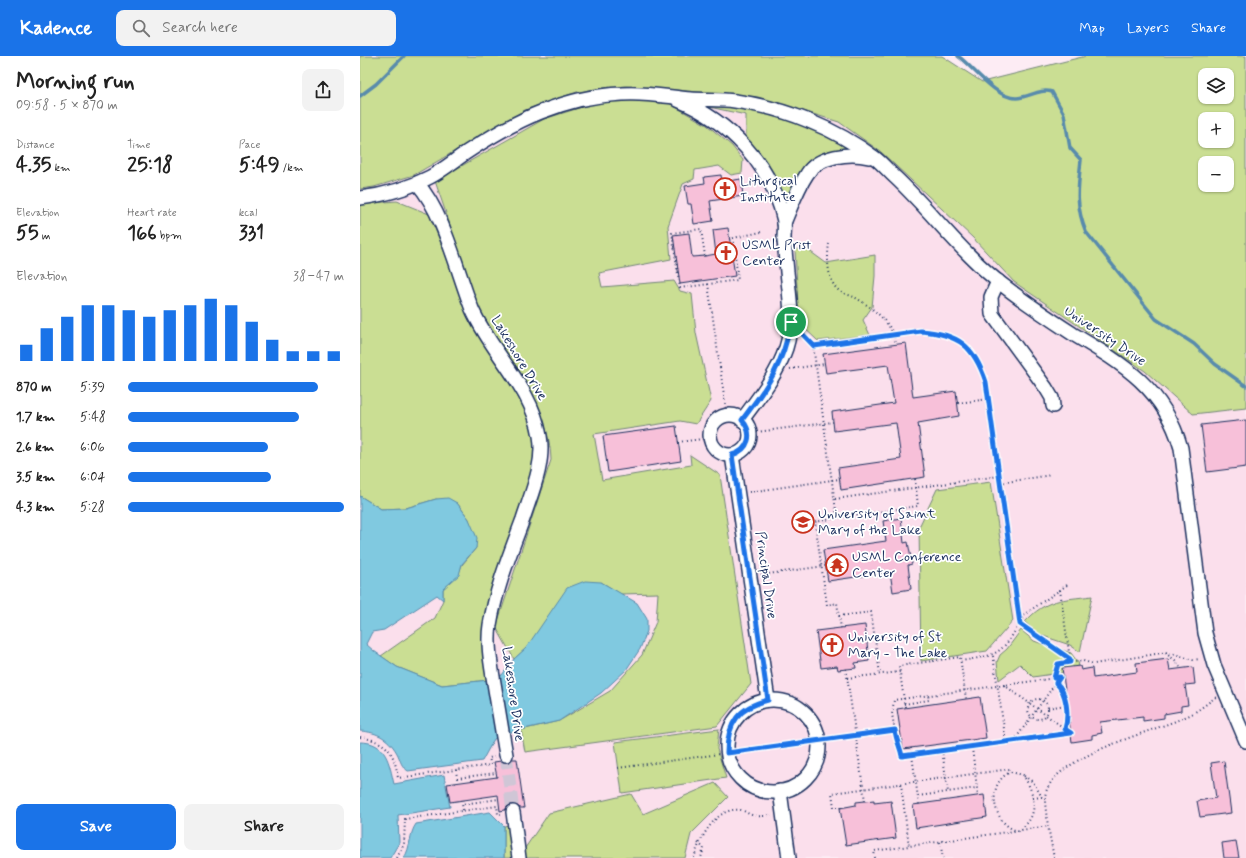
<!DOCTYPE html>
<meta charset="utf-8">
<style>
body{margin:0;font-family:Mynerve,sans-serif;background:#f2f2f2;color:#222;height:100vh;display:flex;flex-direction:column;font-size:15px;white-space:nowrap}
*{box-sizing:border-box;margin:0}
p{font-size:13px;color:#767676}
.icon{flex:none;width:22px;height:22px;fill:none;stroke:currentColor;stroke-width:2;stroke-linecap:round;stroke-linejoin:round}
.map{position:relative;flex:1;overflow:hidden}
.side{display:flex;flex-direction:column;background:#fff;width:360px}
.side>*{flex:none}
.fabs{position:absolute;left:838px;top:12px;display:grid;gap:8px}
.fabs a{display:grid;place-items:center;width:36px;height:36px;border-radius:8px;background:#fff;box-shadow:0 1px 3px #0004;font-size:20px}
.pin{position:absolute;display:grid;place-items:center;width:34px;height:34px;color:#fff;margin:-17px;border:2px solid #fff;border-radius:50%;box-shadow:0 1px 4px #0007}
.round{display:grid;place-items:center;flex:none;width:42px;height:42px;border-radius:8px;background:#f2f2f2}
.headline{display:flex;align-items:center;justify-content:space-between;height:68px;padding:0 16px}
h1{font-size:22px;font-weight:800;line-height:30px}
.stats{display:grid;grid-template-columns:repeat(3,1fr);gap:6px;height:68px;padding:4px 16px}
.stats div{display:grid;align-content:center}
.stats b{font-size:20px;font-weight:800}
.stats small{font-size:11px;font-weight:400}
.stats p{font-size:11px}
.chart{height:112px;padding:8px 16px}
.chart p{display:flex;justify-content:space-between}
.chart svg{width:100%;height:72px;margin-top:4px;stroke:#1a73e8;stroke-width:6}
.cta{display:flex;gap:8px;margin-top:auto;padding:8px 16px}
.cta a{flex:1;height:46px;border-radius:8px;background:#1a73e8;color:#fff;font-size:16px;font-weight:800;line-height:46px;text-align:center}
.cta a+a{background:#f2f2f2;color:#222}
ul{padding:0 16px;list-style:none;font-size:13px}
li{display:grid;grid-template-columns:64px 48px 1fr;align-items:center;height:30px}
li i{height:10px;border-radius:5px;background:#1a73e8}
header{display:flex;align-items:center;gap:24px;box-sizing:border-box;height:56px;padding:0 20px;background:#1a73e8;color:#fff}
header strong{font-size:19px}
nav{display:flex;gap:22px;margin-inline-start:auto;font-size:14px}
.search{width:280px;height:36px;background:#f2f2f2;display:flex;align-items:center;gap:10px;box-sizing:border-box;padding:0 14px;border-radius:8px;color:#767676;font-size:15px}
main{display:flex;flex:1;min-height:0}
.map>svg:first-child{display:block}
.built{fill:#fbdfec;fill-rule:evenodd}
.green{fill:#cade93;stroke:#728678;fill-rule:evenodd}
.water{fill:#80c9e0;stroke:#588bac}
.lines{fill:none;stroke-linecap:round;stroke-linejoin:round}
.stream{stroke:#588bac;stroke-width:3.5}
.building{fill:#f7c0d9;stroke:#1b2f5e}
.minor-tunnel{stroke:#d0c6d6;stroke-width:13;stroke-dasharray:13 6;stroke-linecap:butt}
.minor-casing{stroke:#1b2f5e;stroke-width:16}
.path{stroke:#1b2f5e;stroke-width:2;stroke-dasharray:1 3;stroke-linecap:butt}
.minor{stroke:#fff;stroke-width:13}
.route-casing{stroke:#fff;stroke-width:8}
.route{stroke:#1a73e8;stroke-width:5}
.labels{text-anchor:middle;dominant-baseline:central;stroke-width:3.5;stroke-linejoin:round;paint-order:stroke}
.poi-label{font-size:14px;fill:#1b2f5e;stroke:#fff;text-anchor:start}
.street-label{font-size:14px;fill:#1b2f5e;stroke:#fff}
</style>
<header>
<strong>Kadence</strong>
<div class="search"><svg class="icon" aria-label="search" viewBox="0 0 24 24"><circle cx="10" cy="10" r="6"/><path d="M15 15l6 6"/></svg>Search here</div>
<nav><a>Map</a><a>Layers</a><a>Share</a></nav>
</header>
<main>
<section class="side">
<div class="headline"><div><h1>Morning run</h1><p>09:58 · 5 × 870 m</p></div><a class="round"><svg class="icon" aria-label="share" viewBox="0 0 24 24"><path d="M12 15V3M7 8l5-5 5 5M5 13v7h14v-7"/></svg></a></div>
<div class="stats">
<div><p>Distance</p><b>4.35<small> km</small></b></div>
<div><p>Time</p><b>25:18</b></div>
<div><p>Pace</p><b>5:49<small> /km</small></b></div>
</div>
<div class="stats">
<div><p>Elevation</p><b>55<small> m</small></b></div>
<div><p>Heart rate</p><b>166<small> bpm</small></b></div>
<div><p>kcal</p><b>331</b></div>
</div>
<div class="chart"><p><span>Elevation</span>38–47 m</p>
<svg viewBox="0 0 160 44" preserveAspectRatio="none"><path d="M5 44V34M15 44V24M25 44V17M35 44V10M45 44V10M55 44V13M65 44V17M75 44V13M85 44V10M95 44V6M105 44V10M115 44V20M125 44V31M135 44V38M145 44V38M155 44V38"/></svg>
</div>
<ul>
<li><b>870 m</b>5:39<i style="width:88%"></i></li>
<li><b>1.7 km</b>5:48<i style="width:79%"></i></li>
<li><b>2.6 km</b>6:06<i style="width:65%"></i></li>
<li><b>3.5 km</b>6:04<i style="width:66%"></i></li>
<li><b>4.3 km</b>5:28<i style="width:100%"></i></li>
</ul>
<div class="cta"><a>Save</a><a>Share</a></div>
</section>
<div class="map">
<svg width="886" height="802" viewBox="0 0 886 802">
<rect width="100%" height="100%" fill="#fdecf4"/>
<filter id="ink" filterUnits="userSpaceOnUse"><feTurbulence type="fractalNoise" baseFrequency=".025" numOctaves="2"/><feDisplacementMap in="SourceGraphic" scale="8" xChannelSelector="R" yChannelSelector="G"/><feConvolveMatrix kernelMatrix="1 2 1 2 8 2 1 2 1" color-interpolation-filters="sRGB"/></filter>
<g filter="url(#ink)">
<path class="built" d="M0 0H582L622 26 726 0H886V802H0ZM845 19H867V41H845ZM845 63H867V85H845ZM845 107H867V129H845Z"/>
<g class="green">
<path d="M0 0H582L622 26 726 0H886V352L833 358 785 315 654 226 613 182 521 96 479 66 398 41 266 30 217 36 165 54 54 119 14 131 0 133ZM845 19H867V41H845ZM845 63H867V85H845ZM845 107H867V129H845Z"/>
<path d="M266 44 307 46 347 69 372 90 383 104 382 117 371 119 359 110 335 114 334 123 323 128 308 170 311 203 239 217 242 231 314 225 320 235 332 238 336 277 351 345 336 368 320 365 234 378 242 424 331 409 330 399 360 419 391 628 357 670 165 696 161 674 199 665 250 635 282 599 296 566 298 537 261 538 241 526 154 603 136 571 191 404C190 347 142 300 118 251L75 125 184 63 238 46Z"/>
<path d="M340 49 392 52 463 75 487 92 460 99 440 116 425 149 386 83V59Z"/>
<path d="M37 145 69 158 110 259 161 342 177 381 176 404 134 531 129 624 82 629 37 611 21 600 75 562 83 544V533L98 519 102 509 116 492 109 463 97 447 76 443 46 452 21 453 0 440V148Z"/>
<path d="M444 191 466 207 515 199V220L512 251 503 264 510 279 458 285 439 267 435 194Z"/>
<path d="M631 426 653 565 627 595 561 605 559 471 577 433Z"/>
<path d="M732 540 720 596 710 589 677 578 665 566C687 542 702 544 732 540Z"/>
<path d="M661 574 674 585 711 597 719 608 713 615 673 621 660 608 639 624 637 606 640 599 647 593Z"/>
<path d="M359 673 357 693 366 722 262 737 255 686Z"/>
<path d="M355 727 368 741 331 778 325 802H164L163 795 189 757 271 738 283 758Z"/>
<path d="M149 769 153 802H144V770Z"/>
</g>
<g class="water">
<path d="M0 440 21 453 46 452 76 443 88 442 97 447 109 463 117 482 116 492 102 508 99 519 83 533V544L77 539 24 574 12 576 6 588 14 595 37 611 82 629 129 624 142 619 154 603 166 592 207 532 225 525 241 526 277 547 287 563V575L280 593 266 614 241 637 199 665 151 676 134 683 122 705 48 715C41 710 41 706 38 699 30 683 18 676 0 675Z"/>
<path d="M0 686C27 686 29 707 34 728L84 719 90 751 38 759 39 787 30 802H0Z"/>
<path d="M130 756 144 770V802H44C51 791 49 778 56 768Z"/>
</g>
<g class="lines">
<g class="stream">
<path d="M598 0C614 12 636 42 656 42 669 42 679 32 692 36L704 58 710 92 721 104C718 132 715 149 726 176L796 263 834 288 855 308 886 330"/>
<path d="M0 40 16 28 44 0"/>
</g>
</g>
<g class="building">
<path d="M361 119 362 126 381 123 383 140 350 145 353 165 334 168 331 148H328L325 130 345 127 344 121Z"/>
<path d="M368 172 375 220 320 228 313 179 329 177 332 201 345 200 356 198 353 174Z"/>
<path d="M546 287 553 341 596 335 599 360 558 367 565 421 481 434 478 412 541 403 536 367 474 375 472 356 534 347 528 309 466 317 463 298Z"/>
<path d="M886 364V411L847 416 841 369Z"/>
<path d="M316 370 321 405 248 416 243 380Z"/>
<path d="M541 462 544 487 548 486 552 508 548 509 551 533 533 536 530 516 468 525 463 494 526 485 523 465Z"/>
<path d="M505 569 509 605 495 607 496 612 478 614 477 610 461 612 456 575Z"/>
<path d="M808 603 810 614 833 611 835 628 825 629 828 649 821 650V655L804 658V662L783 665V661L740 666 742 677 732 679V683L712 686 702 612 720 610 721 614 732 612 733 622 777 616 776 607Z"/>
<path d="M620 641 626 682 543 693 537 653Z"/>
<path d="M152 703H157L164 752H160L156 749 152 748 148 750 145 754 140 755 138 739 90 746 87 728 137 721 134 706 141 705 147 707Z"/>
<path d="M864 705 871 757 840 761 837 745 856 742 851 707Z"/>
<path d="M624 739 627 761 556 772 553 749Z"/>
<path d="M514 744V747L531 745 536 782 486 789 480 752 496 749V746Z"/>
<path d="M876 785 879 802H864L862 787Z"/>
</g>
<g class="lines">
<path class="minor-tunnel" d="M146 699 153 756"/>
<g class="minor-casing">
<g id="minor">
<path d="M318 44C369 65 412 109 424 165 425 171 424 177 424 183 425 194 426 205 427 216 430 242 434 267 426 292 417 319 399 341 382 364"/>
<path d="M57 127C84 157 97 215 112 253 131 297 172 331 180 380 185 407 171 438 163 463 150 498 136 532 130 569 127 588 131 608 134 627 138 651 142 675 146 699"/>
<path d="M0 142C24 139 49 132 70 121 83 114 95 104 107 96 130 81 155 66 181 56 206 46 235 39 262 38 285 36 308 41 331 43 345 44 360 43 375 45 425 52 475 72 515 102 523 108 529 116 536 122 573 157 604 200 644 230 666 247 690 263 713 278 763 308 804 332 821 392L845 577 854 609 886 685"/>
<path d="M424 167C431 151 437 133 447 118 458 100 490 96 509 101"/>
<path d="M638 225 631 241 632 258 686 332 692 342 693 350"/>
<circle cx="370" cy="379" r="20"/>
<path d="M372 399 408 644"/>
<circle cx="413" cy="690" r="46"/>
<path d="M420 735 429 802"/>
<path d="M153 756 159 802"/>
</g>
</g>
<g class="path">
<path d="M369 183 401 176"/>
<path d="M469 188C467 201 467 223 477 233 481 237 489 239 494 241 512 251 533 267 536 288"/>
<path d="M345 200 341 173 312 177 320 232 378 224 373 182"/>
<path d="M348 228 367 360"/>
<path d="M442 277 453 289 477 462 455 466 467 549 477 547 481 572"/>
<path d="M453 289 561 275C599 277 614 290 626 326L659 568C641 600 636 599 601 605"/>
<path d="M430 313 465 308"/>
<path d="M598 347 629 343"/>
<path d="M389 377 473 366"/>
<path d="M318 386 350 382"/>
<path d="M640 427 691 419"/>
<path d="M389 436 479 423"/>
<path d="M475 443 639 420"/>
<path d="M477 462 558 450 555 423"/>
<path d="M401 519 465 510"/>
<path d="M707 529 665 558 659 568 710 603"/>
<path d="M700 534 710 603"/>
<path d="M479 560 511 556 520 618"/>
<path d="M805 597 815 604 820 611"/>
<path d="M633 600 646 686 542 700 540 690 537 687 532 658 534 644 703 621"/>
<path d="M486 613 505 745"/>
<path d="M487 622 540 616"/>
<path d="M694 622 698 608 723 605 734 608 808 596 833 604 840 603"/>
<path d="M696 627C707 636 709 660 705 673"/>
<path d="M644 629 711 677"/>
<circle cx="678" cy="653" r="10"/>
<path d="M544 648 569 644 568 639"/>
<path d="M545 651 539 610 600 601 606 643"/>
<path d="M688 652 705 649"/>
<path d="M0 681C28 686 34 695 38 722L131 709 129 702 134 701"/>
<path d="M611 684 618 740"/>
<path d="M654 685 700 621"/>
<path d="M646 686 710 677"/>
<path d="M551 692 559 749"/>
<path d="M582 694 588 736"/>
<path d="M258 712 540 673"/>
<path d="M96 714 97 722 136 717"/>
<path d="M651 716 663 719C676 739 680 761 658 775 632 769 625 726 651 716Z"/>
<path d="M664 720 673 726 682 741"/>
<path d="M541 728 549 790"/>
<path d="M558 740 617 732"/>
<path d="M673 742 682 741"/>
<path d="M482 751H474L472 737 650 713 651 716"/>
<path d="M103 754 102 748 139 743"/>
<path d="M580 786 583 802"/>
<path d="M338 787 344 792 341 802"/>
<path d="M37 802 44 788 45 763 137 750 138 758H141"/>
<path d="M334 802C340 782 356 750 381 754 385 755 388 758 392 759 398 761 405 760 411 759"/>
<path d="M515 802 514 795 689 770"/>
<path d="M694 802C691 786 685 757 685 742 687 701 794 676 825 661 836 657 846 648 856 641"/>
</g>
<use href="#minor" class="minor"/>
</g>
</g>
<g class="lines" filter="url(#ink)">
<g class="route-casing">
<path id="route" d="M431 266 454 290 561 275C599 278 614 290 626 326L660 568 710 603V606L698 608 694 622 700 621 696 627C707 636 709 659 705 673L711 677 542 700C540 690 536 684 535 674L367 697C367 667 379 651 408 644L372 399C389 394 394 378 382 364 408 330 423 309 431 266Z"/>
</g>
<use href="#route" class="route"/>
</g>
<defs>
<g id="church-ring" transform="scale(1.15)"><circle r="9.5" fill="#fff" stroke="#c8321e" stroke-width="1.5"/><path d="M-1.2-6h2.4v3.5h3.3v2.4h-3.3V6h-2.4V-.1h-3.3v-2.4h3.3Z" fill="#c8321e"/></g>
<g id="university-ring" transform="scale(1.15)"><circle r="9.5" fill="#fff" stroke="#c8321e" stroke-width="1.5"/><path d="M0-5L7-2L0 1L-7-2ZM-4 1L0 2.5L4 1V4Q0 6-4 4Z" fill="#c8321e"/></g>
<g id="temple-ring" transform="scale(1.15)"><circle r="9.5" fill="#fff" stroke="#c8321e" stroke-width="1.5"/><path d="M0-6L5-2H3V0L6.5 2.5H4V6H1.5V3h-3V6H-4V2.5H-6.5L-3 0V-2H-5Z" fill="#c8321e"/></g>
</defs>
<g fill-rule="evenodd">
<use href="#church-ring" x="365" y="133"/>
<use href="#church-ring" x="366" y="197"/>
<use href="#university-ring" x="443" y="466"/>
<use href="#temple-ring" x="477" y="509"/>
<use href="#church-ring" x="472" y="589"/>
</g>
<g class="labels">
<g class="poi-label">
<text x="380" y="125">Liturgical<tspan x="380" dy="16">Institute</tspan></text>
<text x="382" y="189">USML Prist<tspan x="382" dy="16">Center</tspan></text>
<text x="458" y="458">University of Saint<tspan x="458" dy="16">Mary of the Lake</tspan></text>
<text x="492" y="501">USML Conference<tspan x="492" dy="16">Center</tspan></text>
<text x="488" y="581">University of St<tspan x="488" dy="16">Mary - The Lake</tspan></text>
</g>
<g class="street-label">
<text transform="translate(745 280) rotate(34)">University Drive</text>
<text transform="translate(159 302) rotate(59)">Lakeshore Drive</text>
<text transform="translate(406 519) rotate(82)">Principal Drive</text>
<text transform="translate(153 638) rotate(82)">Lakeshore Drive</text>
</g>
</g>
</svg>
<div class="fabs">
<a><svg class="icon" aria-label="layers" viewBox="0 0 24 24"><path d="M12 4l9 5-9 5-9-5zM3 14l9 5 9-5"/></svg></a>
<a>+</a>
<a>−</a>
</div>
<div class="pin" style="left:431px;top:266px;background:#1e9e55"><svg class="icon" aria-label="arrive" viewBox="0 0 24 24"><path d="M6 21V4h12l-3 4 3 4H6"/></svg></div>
</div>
</main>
